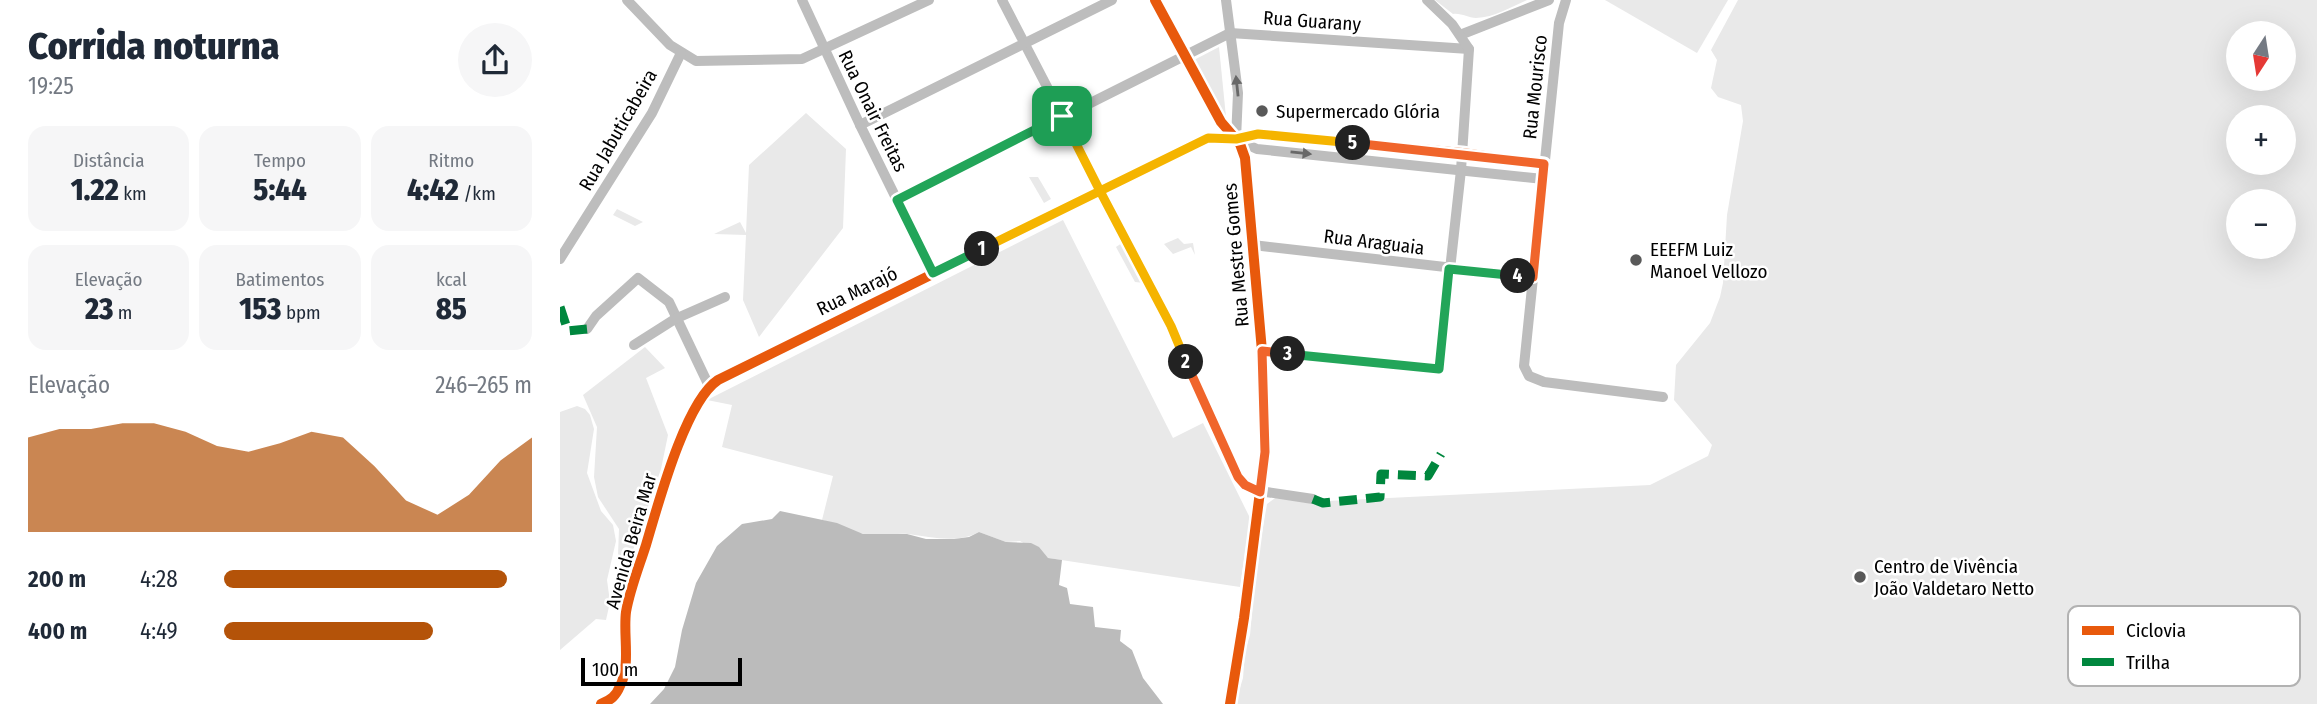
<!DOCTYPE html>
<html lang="pt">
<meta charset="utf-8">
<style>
body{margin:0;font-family:"Fira Sans Condensed",sans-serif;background:#f6f6f7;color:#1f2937;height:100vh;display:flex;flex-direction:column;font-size:26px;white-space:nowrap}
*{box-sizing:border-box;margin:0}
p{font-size:23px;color:#747a83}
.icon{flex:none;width:38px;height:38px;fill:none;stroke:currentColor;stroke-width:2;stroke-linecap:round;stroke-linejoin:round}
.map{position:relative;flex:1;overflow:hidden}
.panel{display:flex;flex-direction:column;background:#fff;width:560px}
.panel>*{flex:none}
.needle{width:46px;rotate:192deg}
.tools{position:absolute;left:1666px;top:21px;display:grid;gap:14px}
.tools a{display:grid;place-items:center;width:70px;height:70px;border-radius:50%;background:#fff;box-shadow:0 7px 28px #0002;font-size:35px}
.scale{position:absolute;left:21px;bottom:18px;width:161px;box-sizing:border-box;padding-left:7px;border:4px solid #000;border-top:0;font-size:19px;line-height:24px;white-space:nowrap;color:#000;-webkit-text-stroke:5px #fff;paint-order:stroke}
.pin{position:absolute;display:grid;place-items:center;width:60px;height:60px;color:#fff;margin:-30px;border-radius:14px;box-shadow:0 4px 10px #0006}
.km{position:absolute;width:35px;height:35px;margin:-18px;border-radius:50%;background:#222;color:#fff;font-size:19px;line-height:35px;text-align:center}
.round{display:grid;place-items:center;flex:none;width:74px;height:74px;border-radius:37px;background:#f6f6f7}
.overview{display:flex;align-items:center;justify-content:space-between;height:119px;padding:0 28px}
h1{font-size:38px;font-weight:800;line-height:52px}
.figures{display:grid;grid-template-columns:repeat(3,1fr);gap:10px;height:119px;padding:7px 28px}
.figures div{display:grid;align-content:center;border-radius:18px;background:#f6f6f7;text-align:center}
.figures b{font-size:30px;font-weight:800}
.figures small{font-size:19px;font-weight:400}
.figures p{font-size:19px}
.chart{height:196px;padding:14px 28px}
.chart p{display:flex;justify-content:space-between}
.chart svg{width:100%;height:126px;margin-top:7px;fill:#b45309;opacity:.7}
ul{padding:0 28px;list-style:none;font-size:23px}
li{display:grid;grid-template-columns:112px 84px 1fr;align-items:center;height:52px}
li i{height:18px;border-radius:9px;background:#b45309}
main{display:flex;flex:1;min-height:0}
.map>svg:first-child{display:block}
.green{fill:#e9e9e9;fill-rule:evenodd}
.water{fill:#bbb}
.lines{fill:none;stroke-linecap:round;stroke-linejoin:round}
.minor{stroke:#bdbdbd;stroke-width:10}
.tertiary{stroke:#bdbdbd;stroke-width:12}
.quiet{stroke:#00873e;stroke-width:9;stroke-dasharray:18 9;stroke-linecap:butt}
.cycleway-casing{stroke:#fff;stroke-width:15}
.cycleway{stroke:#e8590c;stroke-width:10}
.oneway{fill:#686868}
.split-1-casing{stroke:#fff;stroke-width:14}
.split-2-casing{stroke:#fff;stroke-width:14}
.split-3-casing{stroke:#fff;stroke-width:14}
.split-4-casing{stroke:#fff;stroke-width:14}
.split-5-casing{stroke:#fff;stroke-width:14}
.split-6-casing{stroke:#fff;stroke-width:14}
.split-1{stroke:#22a559;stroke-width:9}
.split-2{stroke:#f5b400;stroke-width:9}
.split-3{stroke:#f0652b;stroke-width:9}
.split-4{stroke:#22a559;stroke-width:9}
.split-5{stroke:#f0652b;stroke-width:9}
.split-6{stroke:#f5b400;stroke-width:9}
.poi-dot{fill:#595959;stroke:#fff;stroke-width:2.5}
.labels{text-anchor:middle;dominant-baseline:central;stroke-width:5;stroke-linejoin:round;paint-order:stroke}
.street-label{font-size:19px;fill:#000;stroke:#fff}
.poi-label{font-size:19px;fill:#000;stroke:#fff;text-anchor:start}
.key{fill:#fff;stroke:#b2b2b2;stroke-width:2}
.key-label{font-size:19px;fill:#000}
</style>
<main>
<section class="panel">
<div class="overview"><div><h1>Corrida noturna</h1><p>19:25</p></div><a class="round"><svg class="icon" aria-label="share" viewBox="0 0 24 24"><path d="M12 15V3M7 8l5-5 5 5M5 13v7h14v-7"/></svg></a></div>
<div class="figures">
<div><p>Distância</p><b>1.22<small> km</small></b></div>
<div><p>Tempo</p><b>5:44</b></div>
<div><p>Ritmo</p><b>4:42<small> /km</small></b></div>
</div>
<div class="figures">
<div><p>Elevação</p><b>23<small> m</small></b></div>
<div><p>Batimentos</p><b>153<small> bpm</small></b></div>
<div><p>kcal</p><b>85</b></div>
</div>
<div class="chart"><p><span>Elevação</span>246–265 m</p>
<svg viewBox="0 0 160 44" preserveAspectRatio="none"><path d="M0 44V11L10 8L20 8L30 6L40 6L50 9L60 14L70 16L80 13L90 9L100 11L110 21L120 33L130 38L140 31L150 19L160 11V44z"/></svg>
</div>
<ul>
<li><b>200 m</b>4:28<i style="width:92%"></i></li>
<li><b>400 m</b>4:49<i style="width:68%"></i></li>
</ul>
</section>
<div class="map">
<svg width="1757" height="704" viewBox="0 0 1757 704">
<rect width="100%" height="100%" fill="#fff"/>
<g class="green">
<path d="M875 0H967C951 7 935 17 916 18 908 18 902 13 893 14Z"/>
<path d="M1045 0H1168L1137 53Z"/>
<path d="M1178 0H1757V704H675L683 678 685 652 690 635 696 568 707 504 718 496 747 502 1090 485 1148 456 1152 445 1114 400 1116 365 1150 323 1160 297 1163 283 1167 215 1183 121 1181 105 1158 97 1151 88 1157 60 1151 50ZM1678 33H1724V79H1678ZM1678 117H1724V163H1678ZM1678 201H1724V247H1678Z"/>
<path d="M659 47 666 117 634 60Z"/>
<path d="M246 113 286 149 283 228 199 337 183 300 186 235 154 234 180 222 186 233 189 165Z"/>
<path d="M469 177H478L491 199 484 203Z"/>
<path d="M57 209 83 222 75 226 53 215Z"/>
<path d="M503 220 613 438 643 423 690 518 680 587 488 558 460 541 446 542 419 532C396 544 372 537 348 534 334 533 318 537 304 534 290 532 277 523 262 520L273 476 162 447 172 405 147 400Z"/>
<path d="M618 238 624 244 633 243 635 255 631 247 613 254 604 244Z"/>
<path d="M562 243 584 283 575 282 556 247Z"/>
<path d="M85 347 105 368 86 378 108 435 101 469 69 562 58 555 59 529 38 497 34 477 37 427 23 395Z"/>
<path d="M17 406 25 409 30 415 34 429 27 473 41 511 53 525 56 541 47 580 50 602 46 620 36 619 0 650V412Z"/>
</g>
<path class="water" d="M220 511 277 523 303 534H347L366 539H394L409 537 419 532 446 542 471 543 479 547 488 558 502 560 499 585 507 588 510 604 533 607 535 627 561 630 560 641 572 650 583 678 603 704H90L104 689 115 667 122 630 136 583 157 546 182 524 212 519Z"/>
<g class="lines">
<g class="minor">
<path d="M67 0 110 45 136 61 242 59 369 0"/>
<path d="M242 0 300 125 373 273"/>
<path d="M442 0 611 326 679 477 693 490 753 499"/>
<path d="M666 0 678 93 676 139 685 158 695 270 702 351 705 452 684 618 670 704"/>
<path d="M1006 0 999 23 964 366 969 376 984 382 1103 397"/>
<path d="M900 35 989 0"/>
<path d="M300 125 552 0"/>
<path d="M679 141 697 149 983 179"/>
<path d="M337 200 670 33 909 49"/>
<path d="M693 245 973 277"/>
<path d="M0 259 92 113 121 53"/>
<path d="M27 329 36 316 78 278 109 302 149 386"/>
<path d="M74 345 115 319 165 297"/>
<path d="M702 351 879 369 901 170 909 49 892 24 867 0"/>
<path d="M41 704C51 700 56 696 60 686 71 665 63 635 66 612 70 589 79 567 86 545 98 505 125 402 158 380L648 138 676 139 698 134 902 153 984 164"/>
</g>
<path class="tertiary" d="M595 0 661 122 676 139"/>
<g class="quiet">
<path d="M0 307 8 331 27 329"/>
<path d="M753 499 763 503 820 497 821 474 868 476 881 454"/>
</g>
<g class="cycleway-casing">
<g id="cycleway">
<path d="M595 0 661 122 680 144 685 158 702 351 705 452 684 618 670 704"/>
<path d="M41 704C51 700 56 696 60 686 71 665 63 635 66 612 70 589 79 567 86 545 98 505 125 402 158 380L648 138 676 139 698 134 902 153 984 164"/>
</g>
</g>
<use href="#cycleway" class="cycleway"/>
</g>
<defs><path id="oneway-solid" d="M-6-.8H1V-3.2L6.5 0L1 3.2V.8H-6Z" transform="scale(1.75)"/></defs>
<g class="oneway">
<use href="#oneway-solid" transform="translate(677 86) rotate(-96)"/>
<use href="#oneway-solid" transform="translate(741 153) rotate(6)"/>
</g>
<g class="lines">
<g class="split-1-casing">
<path id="split-1" d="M422 249 373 273 337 200 502 116"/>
</g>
<g class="split-2-casing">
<path id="split-2" d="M422 249 540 191 611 326 626 362"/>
</g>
<g class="split-3-casing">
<path id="split-3" d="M626 362 678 477 685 485 700 492 705 452 702 351 728 354"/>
</g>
<g class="split-4-casing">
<path id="split-4" d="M728 354 879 369 889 269 958 276"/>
</g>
<g class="split-5-casing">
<path id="split-5" d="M793 143 984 164 973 277 958 276"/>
</g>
<g class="split-6-casing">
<path id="split-6" d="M502 116 540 191 648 138 676 139 698 134 793 143"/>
</g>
<use href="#split-1" class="split-1"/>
<use href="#split-2" class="split-2"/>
<use href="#split-3" class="split-3"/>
<use href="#split-4" class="split-4"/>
<use href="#split-5" class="split-5"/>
<use href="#split-6" class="split-6"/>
</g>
<g class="poi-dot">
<circle cx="702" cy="111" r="7"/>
<circle cx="1076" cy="260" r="7"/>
<circle cx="1300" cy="577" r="7"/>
</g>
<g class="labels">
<g class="street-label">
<text transform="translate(752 21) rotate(4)">Rua Guarany</text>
<text transform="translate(975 87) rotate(-84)">Rua Mourisco</text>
<text transform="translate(313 111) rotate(64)">Rua Onair Freitas</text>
<text transform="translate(58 130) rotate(-60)">Rua Jabuticabeira</text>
<text transform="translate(814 242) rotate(7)">Rua Araguaia</text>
<text transform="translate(676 255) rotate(-95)">Rua Mestre Gomes</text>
<text transform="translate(297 291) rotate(-26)">Rua Marajó</text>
<text transform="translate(71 541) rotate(-74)">Avenida Beira Mar</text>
</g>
<g class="poi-label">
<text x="716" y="111">Supermercado Glória</text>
<text x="1090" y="249">EEEFM Luiz<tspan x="1090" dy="22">Manoel Vellozo</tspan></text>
<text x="1314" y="566">Centro de Vivência<tspan x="1314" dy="22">João Valdetaro Netto</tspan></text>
</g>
</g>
<rect x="1508" y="606" width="232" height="80" rx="10" class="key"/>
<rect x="1522" y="626" width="32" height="9" fill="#e8590c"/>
<rect x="1522" y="658" width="32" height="8" fill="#00873e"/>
<g class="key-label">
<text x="1566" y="637">Ciclovia</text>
<text x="1566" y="669">Trilha</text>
</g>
</svg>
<div class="tools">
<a><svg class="needle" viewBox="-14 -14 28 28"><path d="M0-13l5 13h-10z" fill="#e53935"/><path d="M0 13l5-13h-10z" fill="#747a83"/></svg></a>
<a>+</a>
<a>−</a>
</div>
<div class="scale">100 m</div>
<div class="pin" style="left:502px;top:116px;background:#1e9e55"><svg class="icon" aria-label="arrive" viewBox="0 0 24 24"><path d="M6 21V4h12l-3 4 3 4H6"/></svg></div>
<b class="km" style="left:422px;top:249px">1</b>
<b class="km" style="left:626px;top:362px">2</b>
<b class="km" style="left:728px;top:354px">3</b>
<b class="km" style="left:958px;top:276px">4</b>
<b class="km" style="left:793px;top:143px">5</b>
</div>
</main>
